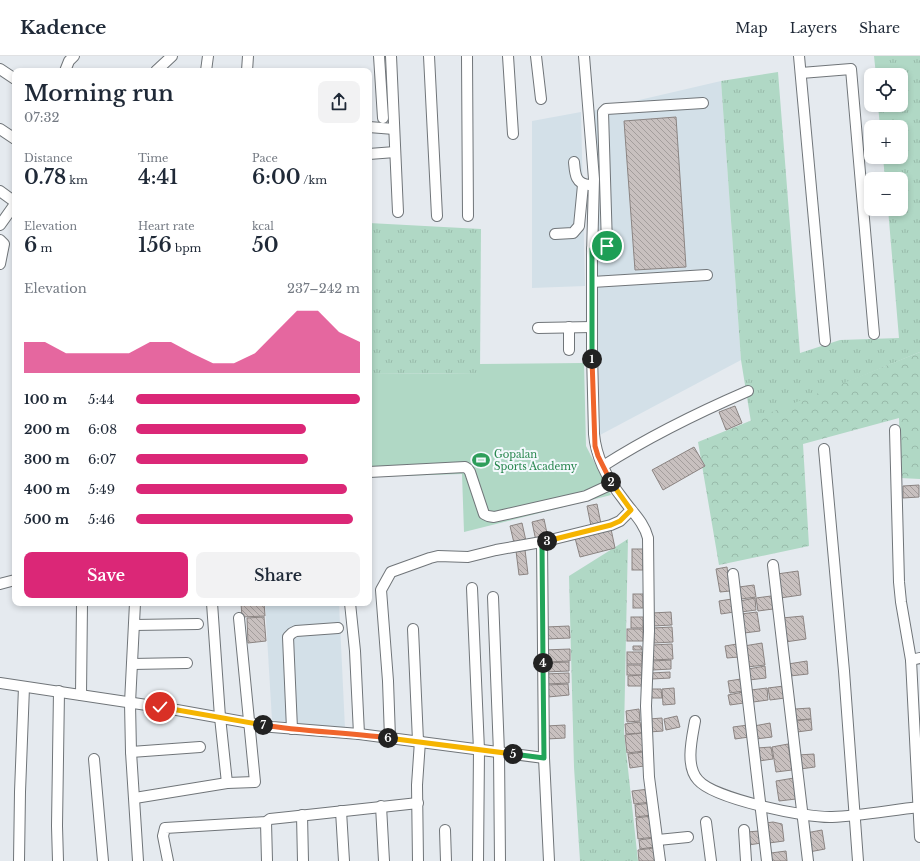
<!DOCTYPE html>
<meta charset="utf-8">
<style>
body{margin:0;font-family:"Libre Baskerville",serif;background:#f2f2f3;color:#1f2937;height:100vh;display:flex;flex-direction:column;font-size:15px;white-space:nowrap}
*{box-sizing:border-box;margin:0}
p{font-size:13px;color:#747a83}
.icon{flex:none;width:22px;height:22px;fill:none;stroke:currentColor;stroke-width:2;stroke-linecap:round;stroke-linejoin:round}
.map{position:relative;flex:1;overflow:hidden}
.panel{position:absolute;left:12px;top:12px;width:360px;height:538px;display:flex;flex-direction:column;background:#fff;border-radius:8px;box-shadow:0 2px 6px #0003}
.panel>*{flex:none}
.tools{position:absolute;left:864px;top:12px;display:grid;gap:8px}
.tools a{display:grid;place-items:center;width:44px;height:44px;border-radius:8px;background:#fff;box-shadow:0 2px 6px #0003;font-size:20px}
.pin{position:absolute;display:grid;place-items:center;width:34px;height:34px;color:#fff;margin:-17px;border:2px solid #fff;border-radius:50%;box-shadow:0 1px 4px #0007}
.km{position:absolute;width:20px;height:20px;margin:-10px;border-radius:50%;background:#222;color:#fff;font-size:11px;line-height:20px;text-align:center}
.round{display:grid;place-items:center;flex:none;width:42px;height:42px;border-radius:8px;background:#f2f2f3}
.summary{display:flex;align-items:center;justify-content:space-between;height:68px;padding:0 12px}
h1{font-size:22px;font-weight:600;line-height:30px}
.metrics{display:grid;grid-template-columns:repeat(3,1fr);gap:6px;height:68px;padding:4px 12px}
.metrics div{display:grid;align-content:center}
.metrics b{font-size:20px;font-weight:600}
.metrics small{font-size:11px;font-weight:400}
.metrics p{font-size:11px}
.chart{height:112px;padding:8px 12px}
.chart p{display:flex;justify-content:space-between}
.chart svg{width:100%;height:72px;margin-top:4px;fill:#db2777;opacity:.7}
.action{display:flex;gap:8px;margin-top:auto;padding:8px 12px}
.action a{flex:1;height:46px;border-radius:8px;background:#db2777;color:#fff;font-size:16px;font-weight:600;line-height:46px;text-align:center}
.action a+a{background:#f2f2f3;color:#1f2937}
ul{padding:0 12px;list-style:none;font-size:13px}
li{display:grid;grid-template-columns:64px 48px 1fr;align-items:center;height:30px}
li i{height:10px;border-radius:5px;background:#db2777}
header{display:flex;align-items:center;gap:24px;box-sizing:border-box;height:56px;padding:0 20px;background:#fff;border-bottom:1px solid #e0e1e3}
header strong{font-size:19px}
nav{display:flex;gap:22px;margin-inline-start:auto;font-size:14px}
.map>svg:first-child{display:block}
.built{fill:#d3e0e8}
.grass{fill:url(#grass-tufts)}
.forest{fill:url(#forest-crowns)}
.pitch{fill:#b0d8c5}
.building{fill:url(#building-back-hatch);stroke:#8b8482}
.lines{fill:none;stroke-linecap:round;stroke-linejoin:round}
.minor-casing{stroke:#707579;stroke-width:12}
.minor{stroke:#fff;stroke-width:10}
.split-1-casing{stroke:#fff;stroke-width:8}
.split-2-casing{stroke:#fff;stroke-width:8}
.split-3-casing{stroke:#fff;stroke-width:8}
.split-4-casing{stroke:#fff;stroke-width:8}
.split-5-casing{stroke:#fff;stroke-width:8}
.split-6-casing{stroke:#fff;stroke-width:8}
.split-7-casing{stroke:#fff;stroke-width:8}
.split-8-casing{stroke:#fff;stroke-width:8}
.split-1{stroke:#22a559;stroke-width:5}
.split-2{stroke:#f0652b;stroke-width:5}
.split-3{stroke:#f5b400;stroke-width:5}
.split-4{stroke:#22a559;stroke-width:5}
.split-5{stroke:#22a559;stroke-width:5}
.split-6{stroke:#f5b400;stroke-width:5}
.split-7{stroke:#f0652b;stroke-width:5}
.split-8{stroke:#f5b400;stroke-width:5}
.labels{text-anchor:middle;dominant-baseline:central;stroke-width:4;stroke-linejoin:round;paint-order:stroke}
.leisure-label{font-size:10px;fill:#27864d;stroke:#f2f8fc;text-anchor:start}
</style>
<header>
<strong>Kadence</strong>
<nav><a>Map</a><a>Layers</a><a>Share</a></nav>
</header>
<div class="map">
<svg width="920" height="805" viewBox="0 0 920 805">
<defs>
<pattern id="grass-tufts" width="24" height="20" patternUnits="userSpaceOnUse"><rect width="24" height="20" fill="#b0d8c5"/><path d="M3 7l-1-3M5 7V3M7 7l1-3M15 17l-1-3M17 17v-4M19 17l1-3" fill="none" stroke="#98baaa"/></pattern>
<pattern id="forest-crowns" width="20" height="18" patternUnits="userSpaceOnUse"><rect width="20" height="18" fill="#b0d8c5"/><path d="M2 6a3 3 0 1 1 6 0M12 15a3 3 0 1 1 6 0" fill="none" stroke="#98baaa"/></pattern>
<pattern id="building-back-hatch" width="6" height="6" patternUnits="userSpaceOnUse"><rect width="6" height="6" fill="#c8c0bf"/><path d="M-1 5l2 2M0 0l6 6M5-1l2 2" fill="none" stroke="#a39d9c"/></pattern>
</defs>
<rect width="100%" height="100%" fill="#e5eaef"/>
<g class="built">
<path d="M721 25 741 304 600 379 592 55Z"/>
<path d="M581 56 585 230 532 232V65Z"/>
<path d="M265 547H339L345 673 272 664Z"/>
</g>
<g class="grass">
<path d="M874 0H920V296L751 366 741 304 721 25 778 16 800 297 840 284 899 282 888 153H901V123H885L883 101H901V71H880L878 49H901V19H876Z"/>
<path d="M369 167 481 173 480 318 369 317Z"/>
<path d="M628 483 624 676 638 805H580L574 711 569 520Z"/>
</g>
<path class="forest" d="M920 296V423L900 422 899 362 803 388 809 490 719 509 698 386Z"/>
<path class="pitch" d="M584 307 586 390 611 439 464 476 462 418 369 421V317L479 318V308Z"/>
<g class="building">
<path d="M676 61 686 211 635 214 624 65Z"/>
<path d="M735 350 742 367 726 374 719 356Z"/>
<path d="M694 391 705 410 663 434 652 414Z"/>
<path d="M919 429V441L903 442V430Z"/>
<path d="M597 448 601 468 591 470 587 450Z"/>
<path d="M544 463 548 482 536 485 532 466Z"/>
<path d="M522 467 526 485 514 487 510 470Z"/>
<path d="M611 473 615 492 580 501 575 482Z"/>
<rect x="632" y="493" width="11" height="21"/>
<path d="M525 494 528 518 519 519 516 495Z"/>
<path d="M727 511 730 535 720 536 716 513Z"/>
<path d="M798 515 801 539 780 542 777 518Z"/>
<path d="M754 529 756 541 741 543 739 531Z"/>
<rect x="633" y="538" width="10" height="14"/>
<path d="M771 540 773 553 758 555 756 542Z"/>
<path d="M755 542 756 554 741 556 740 545Z"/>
<path d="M732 543 734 556 721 558 719 545Z"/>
<path d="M241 547H264L265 560 242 561Z"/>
<path d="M671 556 672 569 653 570 652 557Z"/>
<path d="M757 556 760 575 744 577 741 558Z"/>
<path d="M803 560 806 583 785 586 782 562Z"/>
<path d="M264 561 266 585 248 587 247 562Z"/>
<rect x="631" y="561" width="12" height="11"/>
<path d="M569 570 570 582 546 583V571Z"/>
<path d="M672 571 673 586 654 587 653 572Z"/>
<rect x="627" y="573" width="16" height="12"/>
<path d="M762 587 765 609 747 611 744 590Z"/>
<path d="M672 588 673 603 653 604 652 589Z"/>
<path d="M737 588 739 601 727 602 725 590Z"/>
<path d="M633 590H641L642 594H633Z"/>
<path d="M570 593V605L545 606 544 594Z"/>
<rect x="627" y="596" width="15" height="12"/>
<path d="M671 604V613L653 614 652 605Z"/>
<path d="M807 605 808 618 790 620 788 608Z"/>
<path d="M569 606V615L545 616V607Z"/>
<rect x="627" y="609" width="15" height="10"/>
<path d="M765 610 766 622 749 624 748 613Z"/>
<path d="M670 616V622L652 623 651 617Z"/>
<path d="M569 617V627L546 628 545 618Z"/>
<path d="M642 619V630H628V620Z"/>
<path d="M741 623 743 635 730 637 728 625Z"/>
<path d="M568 628 569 639 548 641 547 629Z"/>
<path d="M784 630 785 642 770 644 768 632Z"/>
<path d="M674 632 675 648 663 649 662 633Z"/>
<path d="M767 632 768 644 753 646 751 634Z"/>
<path d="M650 633H661L662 642H651Z"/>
<path d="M743 636 744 647 730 649 728 639Z"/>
<path d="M810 652 811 663 796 664 795 653Z"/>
<path d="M639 653 640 665 627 666 626 655Z"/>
<path d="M677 660 680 671 666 674 664 663Z"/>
<path d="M662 662 663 675 649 676V663Z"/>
<path d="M811 663 812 674 797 676 796 665Z"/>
<path d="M640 666 642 677 626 678 625 668Z"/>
<path d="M770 667 772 681 756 683 754 670Z"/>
<path d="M565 669V682L547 683 546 670Z"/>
<path d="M748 669 749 681 735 683 733 671Z"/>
<path d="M642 677 644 695 627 697 625 679Z"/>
<path d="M788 688 792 714 776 716 772 691Z"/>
<path d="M771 691 773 703 759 705 757 692Z"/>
<path d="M643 696 644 710 630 712 628 698Z"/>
<path d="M814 698 815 711 800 713 798 699Z"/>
<path d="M794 722 796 743 779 745 776 725Z"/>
<path d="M649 733 650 746 634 748 632 735Z"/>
<path d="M650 747 651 759 636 761 635 749Z"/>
<path d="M651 760 654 781 638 783 636 762Z"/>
<path d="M773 766 782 768 784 785 769 787 766 767Z"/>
<path d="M822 774 825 793 809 796 806 777Z"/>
<path d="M759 775 761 787 749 789 747 776Z"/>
<path d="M653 782 654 791 640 793 639 784Z"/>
<path d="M654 792 655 805H639L638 794Z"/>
<path d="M786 795 787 805H772L771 797Z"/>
</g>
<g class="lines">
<g class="minor-casing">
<g id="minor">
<path d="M379 0 383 62"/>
<path d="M391 0 398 156"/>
<path d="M429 0 437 160"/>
<path d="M467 0 468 160"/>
<path d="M508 0 513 78"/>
<path d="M536 0 541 43"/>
<path d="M584 0 594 123 592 199V297L594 378C596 402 608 424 623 443 632 456 644 466 648 482L649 575 646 650 649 721 660 805"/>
<path d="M799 0 825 285"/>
<path d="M0 13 15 23"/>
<path d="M65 15 69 5 74 0"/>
<path d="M156 15 172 0"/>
<path d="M206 15 208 0"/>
<path d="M247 15 248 0"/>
<path d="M801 17 851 13 874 278"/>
<path d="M369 71 394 73"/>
<path d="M0 73 15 83"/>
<path d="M369 98 395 96"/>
<path d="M574 106C575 117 575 128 589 129"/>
<path d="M0 135 15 146"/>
<path d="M0 169 15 148"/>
<path d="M555 178 573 177 579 170 583 129"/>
<path d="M0 184 4 188 0 208"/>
<path d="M592 193H603L607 190 603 56 606 53 703 47"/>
<path d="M592 226 707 219"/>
<path d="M569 271V294"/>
<path d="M538 272 592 271"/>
<path d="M895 374 899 526 901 546 911 604"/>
<path d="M824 393 844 615 858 805"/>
<path d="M603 410C650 380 697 357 748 335"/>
<path d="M369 416 465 411 468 413 470 416 484 458 488 460 494 461 586 440 612 428"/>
<path d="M773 509 808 805"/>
<path d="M733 518 767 805"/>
<path d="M0 528 15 524"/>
<path d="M472 532 479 694 478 805"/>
<path d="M493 541 499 697 500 805"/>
<path d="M135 547 130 647 131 696 138 805"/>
<path d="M212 547 220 661 227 727"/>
<path d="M350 547 355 595 359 678"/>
<path d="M134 569 198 568"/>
<path d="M413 573 418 685"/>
<path d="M920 602 911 604 920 781"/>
<path d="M132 608 187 607"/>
<path d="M0 627 160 651 272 671 359 678 544 702"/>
<path d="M81 639 82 547"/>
<path d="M695 665C692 682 685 710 698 724 714 743 806 762 832 761 861 760 891 754 920 751"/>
<path d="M292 673 288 581 292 577 296 575 338 572"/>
<path d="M390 682 388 625 381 534 391 516 430 502 438 500 468 501 496 494 547 485"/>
<path d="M131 696 200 691"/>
<path d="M94 703 103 805"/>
<path d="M135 742 227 727 255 726 239 562"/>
<path d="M381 750 384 805"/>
<path d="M341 755 344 805"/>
<path d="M302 759 303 805"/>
<path d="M266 766 267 805"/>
<path d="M706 766 711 805"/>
<path d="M445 774 446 805"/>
<path d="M744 774 746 805"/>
<path d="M658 784 688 781"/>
<path d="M19 805 20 736 24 631"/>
<path d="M58 805 57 770 59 635"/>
<path d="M168 805 163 780 165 772 266 766 270 763 289 761 418 747"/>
<path d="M418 805 417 729 420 685"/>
<path d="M549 805 544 702 542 486 611 469 620 465 631 454"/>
</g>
</g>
<use href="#minor" class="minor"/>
</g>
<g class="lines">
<g class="split-1-casing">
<path id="split-1" d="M592 303V193H603L607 190"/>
</g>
<g class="split-2-casing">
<path id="split-2" d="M592 303 595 390 598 400 611 426"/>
</g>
<g class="split-3-casing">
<path id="split-3" d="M547 485 611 469 620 465 631 454 611 426"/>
</g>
<g class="split-4-casing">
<path id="split-4" d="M543 607 542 486 547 485"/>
</g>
<g class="split-5-casing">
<path id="split-5" d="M513 698 544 702 543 607"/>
</g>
<g class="split-6-casing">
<path id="split-6" d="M388 682 513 698"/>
</g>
<g class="split-7-casing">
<path id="split-7" d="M263 669C304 676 347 676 388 682"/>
</g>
<g class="split-8-casing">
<path id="split-8" d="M160 651 263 669"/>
</g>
<use href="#split-1" class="split-1"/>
<use href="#split-2" class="split-2"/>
<use href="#split-3" class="split-3"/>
<use href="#split-4" class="split-4"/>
<use href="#split-5" class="split-5"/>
<use href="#split-6" class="split-6"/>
<use href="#split-7" class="split-7"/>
<use href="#split-8" class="split-8"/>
</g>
<defs>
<g id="stadium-bare" transform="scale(1.38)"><path d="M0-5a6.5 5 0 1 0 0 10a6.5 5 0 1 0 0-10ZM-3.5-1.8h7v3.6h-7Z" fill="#2e9e5b" stroke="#f2f8fc" stroke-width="2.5" paint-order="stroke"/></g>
</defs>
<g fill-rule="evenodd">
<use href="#stadium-bare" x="481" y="404"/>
</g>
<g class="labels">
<g class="leisure-label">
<text x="494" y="398">Gopalan<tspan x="494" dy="12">Sports Academy</tspan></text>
</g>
</g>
</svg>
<div class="tools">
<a><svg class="icon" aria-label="locate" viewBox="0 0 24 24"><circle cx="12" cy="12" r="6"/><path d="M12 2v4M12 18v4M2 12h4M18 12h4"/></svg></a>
<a>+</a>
<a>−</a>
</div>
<div class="pin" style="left:607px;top:190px;background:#1e9e55"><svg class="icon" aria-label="arrive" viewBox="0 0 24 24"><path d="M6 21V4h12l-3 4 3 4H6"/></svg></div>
<div class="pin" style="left:160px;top:651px;background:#d93025"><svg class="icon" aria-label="check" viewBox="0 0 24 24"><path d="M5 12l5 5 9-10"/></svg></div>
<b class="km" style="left:592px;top:303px">1</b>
<b class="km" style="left:611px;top:426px">2</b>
<b class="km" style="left:547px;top:485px">3</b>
<b class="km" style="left:543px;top:607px">4</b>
<b class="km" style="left:513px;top:698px">5</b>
<b class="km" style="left:388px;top:682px">6</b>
<b class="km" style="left:263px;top:669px">7</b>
<section class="panel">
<div class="summary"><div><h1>Morning run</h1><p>07:32</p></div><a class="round"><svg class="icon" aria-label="share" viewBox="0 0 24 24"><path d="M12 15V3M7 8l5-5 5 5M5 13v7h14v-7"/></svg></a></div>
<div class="metrics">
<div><p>Distance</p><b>0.78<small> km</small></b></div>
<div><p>Time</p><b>4:41</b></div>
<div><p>Pace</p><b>6:00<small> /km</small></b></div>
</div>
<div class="metrics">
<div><p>Elevation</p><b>6<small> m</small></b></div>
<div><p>Heart rate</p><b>156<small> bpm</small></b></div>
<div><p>kcal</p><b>50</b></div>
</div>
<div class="chart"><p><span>Elevation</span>237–242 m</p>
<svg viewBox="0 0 160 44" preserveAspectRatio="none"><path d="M0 44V25L10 25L20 32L30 32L40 32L50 32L60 25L70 25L80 32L90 38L100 38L110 32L120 19L130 6L140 6L150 19L160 25V44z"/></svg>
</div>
<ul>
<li><b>100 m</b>5:44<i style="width:100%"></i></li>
<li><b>200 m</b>6:08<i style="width:76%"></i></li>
<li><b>300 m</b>6:07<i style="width:77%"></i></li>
<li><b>400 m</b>5:49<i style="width:94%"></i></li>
<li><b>500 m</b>5:46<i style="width:97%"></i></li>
</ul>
<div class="action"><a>Save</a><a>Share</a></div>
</section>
</div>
